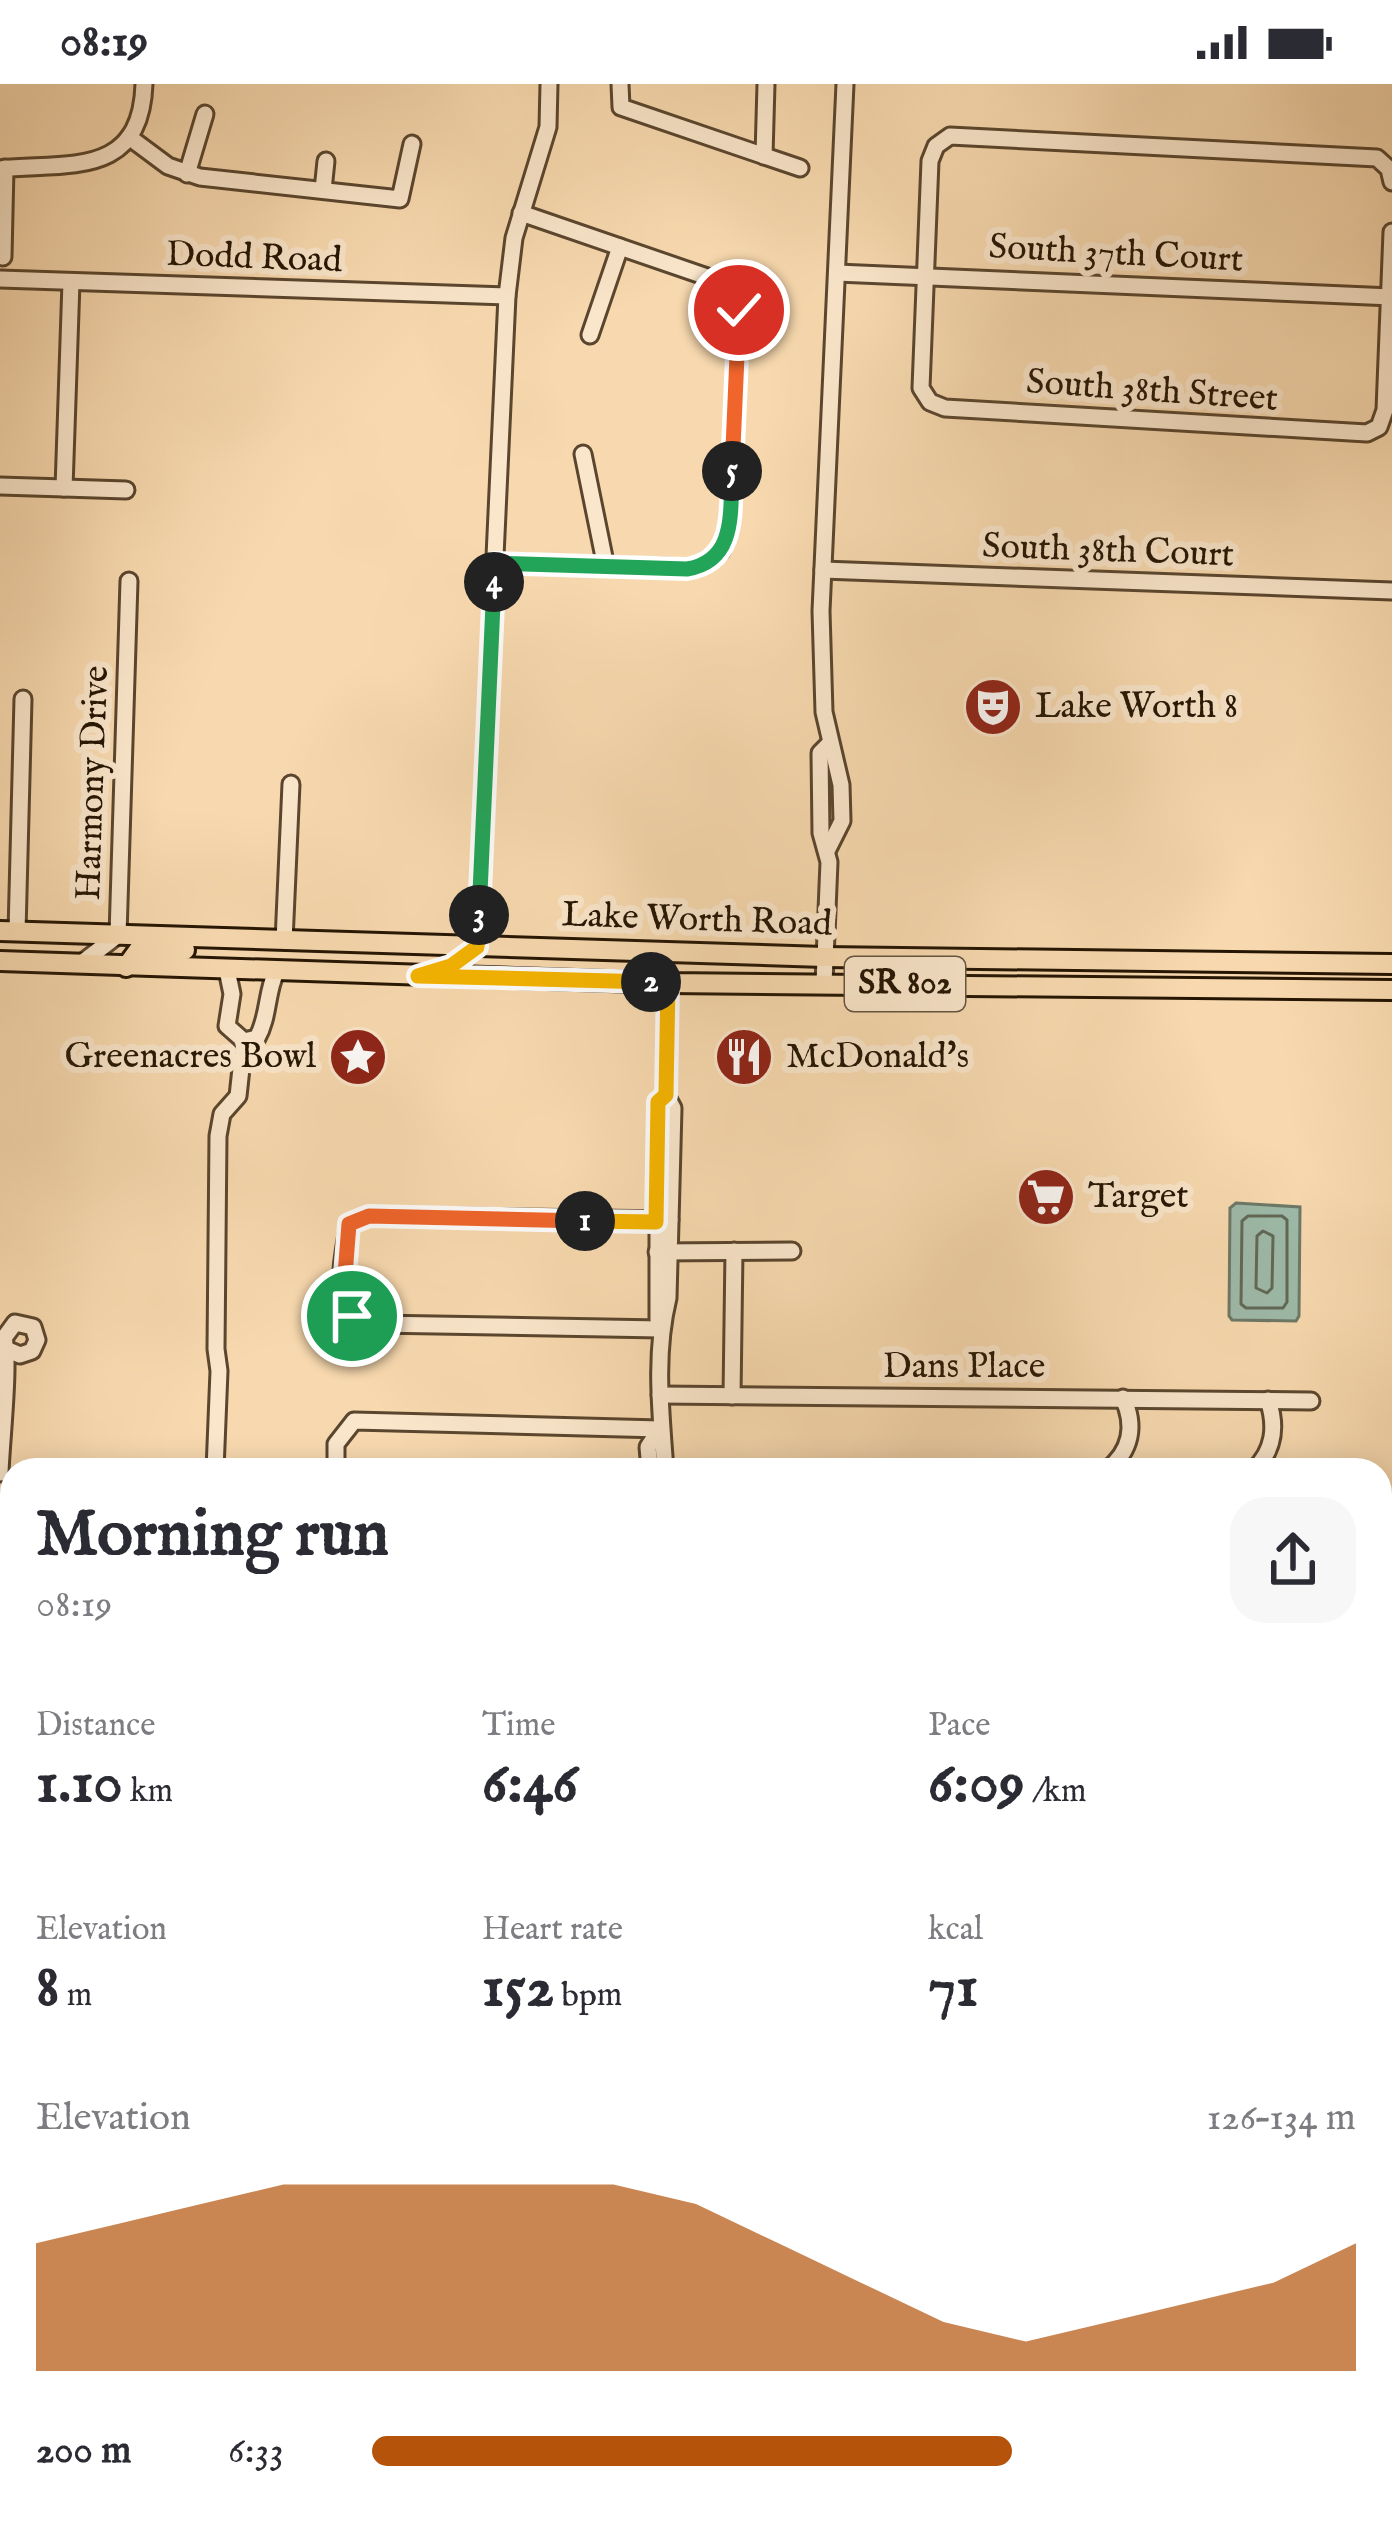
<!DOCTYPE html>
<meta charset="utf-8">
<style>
body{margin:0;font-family:"IM FELL English",serif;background:#f7f7f7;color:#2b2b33;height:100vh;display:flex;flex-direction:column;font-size:45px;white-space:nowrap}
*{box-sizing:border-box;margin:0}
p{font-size:39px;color:#7c7c81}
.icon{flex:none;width:66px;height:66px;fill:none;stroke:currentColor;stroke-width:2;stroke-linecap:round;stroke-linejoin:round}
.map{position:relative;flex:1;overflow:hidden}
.side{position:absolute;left:0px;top:1374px;width:1392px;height:1065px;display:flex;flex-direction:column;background:#fff;border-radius:36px 36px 0 0;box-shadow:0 6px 30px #0003}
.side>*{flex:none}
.pin{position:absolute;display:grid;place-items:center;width:102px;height:102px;color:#fff;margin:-51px;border:6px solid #fff;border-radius:50%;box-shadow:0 3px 12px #0007}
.km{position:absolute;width:60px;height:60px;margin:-30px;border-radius:50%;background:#222;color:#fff;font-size:33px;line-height:60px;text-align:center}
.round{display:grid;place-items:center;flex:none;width:126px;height:126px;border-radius:36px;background:#f7f7f7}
.overview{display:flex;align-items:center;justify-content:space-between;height:204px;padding:0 36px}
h1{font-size:66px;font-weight:700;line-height:90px}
.metrics{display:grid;grid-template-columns:repeat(3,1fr);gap:18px;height:204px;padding:12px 36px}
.metrics div{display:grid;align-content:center}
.metrics b{font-size:60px;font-weight:700}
.metrics small{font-size:33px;font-weight:400}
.metrics p{font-size:33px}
.chart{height:336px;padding:24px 36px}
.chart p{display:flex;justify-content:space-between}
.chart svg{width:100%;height:216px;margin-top:12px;fill:#b45309;opacity:.7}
ul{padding:0 36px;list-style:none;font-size:39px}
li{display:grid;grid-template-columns:192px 144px 1fr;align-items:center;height:90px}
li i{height:30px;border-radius:15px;background:#b45309}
.status{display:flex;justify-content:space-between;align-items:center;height:84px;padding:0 60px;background:#fff;direction:ltr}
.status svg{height:33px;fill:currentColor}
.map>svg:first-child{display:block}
.water{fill:#9dbaa9;stroke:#6d7867;stroke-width:3}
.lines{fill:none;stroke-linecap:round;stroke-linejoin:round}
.shore{stroke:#616856;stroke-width:3}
.canal{stroke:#9dbaa9;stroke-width:12}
.minor-casing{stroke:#5a462e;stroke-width:21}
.major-casing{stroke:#251503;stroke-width:24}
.minor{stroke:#fae6cb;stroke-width:15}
.major{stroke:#f8d9af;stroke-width:18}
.split-1-casing{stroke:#fff;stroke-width:24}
.split-2-casing{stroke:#fff;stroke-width:24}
.split-3-casing{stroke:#fff;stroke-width:24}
.split-4-casing{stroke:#fff;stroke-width:24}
.split-5-casing{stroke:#fff;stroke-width:24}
.split-6-casing{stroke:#fff;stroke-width:24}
.split-1{stroke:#f0652b;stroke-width:15}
.split-2{stroke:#f5b400;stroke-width:15}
.split-3{stroke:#f5b400;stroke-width:15}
.split-4{stroke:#22a559;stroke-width:15}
.split-5{stroke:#22a559;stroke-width:15}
.split-6{stroke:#f0652b;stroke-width:15}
.labels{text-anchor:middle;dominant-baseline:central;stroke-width:12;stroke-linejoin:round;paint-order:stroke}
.shield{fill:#fae6cb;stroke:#65543f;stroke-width:3}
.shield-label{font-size:33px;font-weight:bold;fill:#251503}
.street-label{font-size:36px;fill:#251503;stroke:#fae6cb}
.poi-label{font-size:36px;fill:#251503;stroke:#fae6cb;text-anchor:start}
</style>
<div class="status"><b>08:19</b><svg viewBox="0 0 49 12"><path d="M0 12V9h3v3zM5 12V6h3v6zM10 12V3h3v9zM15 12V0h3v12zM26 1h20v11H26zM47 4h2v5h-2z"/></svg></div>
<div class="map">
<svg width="1392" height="2438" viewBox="0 0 1392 2438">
<rect width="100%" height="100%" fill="#f8d9af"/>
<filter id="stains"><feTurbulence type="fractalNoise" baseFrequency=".00167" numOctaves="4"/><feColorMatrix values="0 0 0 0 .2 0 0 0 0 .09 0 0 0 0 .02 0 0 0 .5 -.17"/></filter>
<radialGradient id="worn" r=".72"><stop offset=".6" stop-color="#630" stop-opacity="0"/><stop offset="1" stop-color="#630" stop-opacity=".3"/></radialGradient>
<path class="water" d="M1236 1119 1300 1123 1299 1232 1296 1237 1232 1236 1229 1232 1230 1124Z"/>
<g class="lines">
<g class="shore">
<path d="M1248 1132H1282L1287 1136V1218L1283 1224H1246L1241 1220 1242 1137Z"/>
<path d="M1263 1147 1273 1152 1272 1204 1267 1209 1256 1204 1257 1152Z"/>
</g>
<g class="canal">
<path d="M0 2256H12"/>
<path d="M1380 2286H1392"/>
</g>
<g class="minor-casing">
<g id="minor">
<path d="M620 0 621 23 800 84"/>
<path d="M129 53 168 82 200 93 400 115 412 60"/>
<path d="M764 72 766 0"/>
<path d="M0 85C67 78 141 95 144 0"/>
<path d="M187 90 205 30"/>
<path d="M1392 98 1389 85 1377 74 950 52 936 62 930 77 921 304 930 318 945 324 1367 349 1379 343 1385 326 1392 148"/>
<path d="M323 106 326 77"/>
<path d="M3 173 5 84"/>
<path d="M837 189 1392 213"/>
<path d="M0 195 507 212"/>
<path d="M590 251 620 163"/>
<path d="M583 370 606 483"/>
<path d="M0 402 64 404 71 198"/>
<path d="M64 404 126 406"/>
<path d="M495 479 695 484 721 467 729 444 739 226 733 210 713 195 521 129"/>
<path d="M823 486 1392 507"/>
<path d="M828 765 842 737 841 701 824 628 821 527 845 0"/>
<path d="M17 848 23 615"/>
<path d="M284 857 291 700"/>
<path d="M83 878 118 851 129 497"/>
<path d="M227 886 232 910 227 942 244 957 257 954C269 933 266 909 276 888"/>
<path d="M433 888 451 882 477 863 507 212 514 154 548 43 549 0"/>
<path d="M824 899 829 778 821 749 820 669 830 659"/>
<path d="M657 1168 792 1167"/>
<path d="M658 1236V1018L666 1011"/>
<path d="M661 1245 376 1240C366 1237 356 1235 350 1228 334 1209 345 1162 349 1140L369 1132 670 1136"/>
<path d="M660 1311 1311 1317"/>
<path d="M732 1312 734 1167"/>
<path d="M215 1386 219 1287 216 1265 218 1052 222 1030 238 1012 244 957"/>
<path d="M336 1386V1360L354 1337 660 1345"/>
<path d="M650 1386 648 1363 660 1345"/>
<path d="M665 1386C661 1329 654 1271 668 1214L673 1024 666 1011 668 899"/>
<path d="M1107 1386C1131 1367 1136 1342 1123 1314"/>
<path d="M1254 1386C1274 1366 1277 1343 1268 1316"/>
<path d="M0 1389C1 1358 10 1278 4 1254L15 1239 33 1243 37 1256 32 1267 20 1271 8 1266"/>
<path d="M0 1453 4 1471 12 1484"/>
<path d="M1380 1605 1392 1587"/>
<path d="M0 1607H12"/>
<path d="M1380 1627 1392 1609"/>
<path d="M1380 1794 1392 1766"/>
<path d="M1380 1942 1392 1948"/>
<path d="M1380 2091 1392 2085"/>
<path d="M0 2152H12"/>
<path d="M0 2333 12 2334"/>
<path d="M1380 2399H1392"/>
<path d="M146 2427V2438"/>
<path d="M365 2427 376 2438"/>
<path d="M614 2427 616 2438"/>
<path d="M773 2438V2427"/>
<path d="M938 2438V2427"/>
<path d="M1149 2438V2427"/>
<path d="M1377 2438 1378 2427"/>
</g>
</g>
<g class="major-casing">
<g id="major">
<path d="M0 847 824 873 1392 880"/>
<path d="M0 877 668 899 1392 906"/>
<path d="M126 883 139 865 185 866"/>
</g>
</g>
<use href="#minor" class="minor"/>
<use href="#major" class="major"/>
</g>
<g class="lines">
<g class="split-1-casing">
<path id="split-1" d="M352 1232 343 1217 349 1140 369 1132 585 1137"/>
</g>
<g class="split-2-casing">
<path id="split-2" d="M585 1137 656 1138 658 1018 666 1011 668 898H651"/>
</g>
<g class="split-3-casing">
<path id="split-3" d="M479 831 477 863 451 882 418 892 651 898"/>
</g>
<g class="split-4-casing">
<path id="split-4" d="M479 831 494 498"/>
</g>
<g class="split-5-casing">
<path id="split-5" d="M494 498 495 479 687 485C737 477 730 427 732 387"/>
</g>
<g class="split-6-casing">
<path id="split-6" d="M732 387 739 226"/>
</g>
<use href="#split-1" class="split-1"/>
<use href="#split-2" class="split-2"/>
<use href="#split-3" class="split-3"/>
<use href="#split-4" class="split-4"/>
<use href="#split-5" class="split-5"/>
<use href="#split-6" class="split-6"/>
</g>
<defs>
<g id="theatre-disc" transform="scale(3)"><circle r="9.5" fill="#8f2418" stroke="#fae6cb"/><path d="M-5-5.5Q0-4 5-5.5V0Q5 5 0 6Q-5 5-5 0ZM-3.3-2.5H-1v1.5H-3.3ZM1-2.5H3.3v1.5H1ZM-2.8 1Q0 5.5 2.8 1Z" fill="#fff"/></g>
<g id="sight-disc" transform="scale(3)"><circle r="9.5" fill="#8f2418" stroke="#fae6cb"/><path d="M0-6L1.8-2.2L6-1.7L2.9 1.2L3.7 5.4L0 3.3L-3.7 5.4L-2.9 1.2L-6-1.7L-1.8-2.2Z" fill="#fff"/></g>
<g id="restaurant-disc" transform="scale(3)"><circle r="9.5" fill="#8f2418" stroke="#fae6cb"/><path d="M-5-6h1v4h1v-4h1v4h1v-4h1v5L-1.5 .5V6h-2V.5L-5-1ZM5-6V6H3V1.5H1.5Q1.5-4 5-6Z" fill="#fff"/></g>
<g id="supermarket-disc" transform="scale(3)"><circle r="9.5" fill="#8f2418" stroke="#fae6cb"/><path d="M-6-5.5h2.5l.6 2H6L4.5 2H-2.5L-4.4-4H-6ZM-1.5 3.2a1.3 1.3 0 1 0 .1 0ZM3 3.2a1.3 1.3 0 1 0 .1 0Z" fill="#fff"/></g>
</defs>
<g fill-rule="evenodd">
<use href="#theatre-disc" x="993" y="623"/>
<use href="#sight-disc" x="358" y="973"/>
<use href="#restaurant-disc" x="744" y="973"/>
<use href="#supermarket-disc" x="1046" y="1113"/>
</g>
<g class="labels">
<rect class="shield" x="845" y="873" width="120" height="54" rx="9"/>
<g class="shield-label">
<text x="905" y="900">SR 802</text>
</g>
<g class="street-label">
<text transform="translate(1116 170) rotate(3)">South 37th Court</text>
<text transform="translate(254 174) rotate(2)">Dodd Road</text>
<text transform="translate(1152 307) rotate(4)">South 38th Street</text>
<text transform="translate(1108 467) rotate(2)">South 38th Court</text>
<text transform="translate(93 699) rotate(-88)">Harmony Drive</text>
<text transform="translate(697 836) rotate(2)">Lake Worth Road</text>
<text x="964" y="1283">Dans Place</text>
</g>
<g class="poi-label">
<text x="1035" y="623">Lake Worth 8</text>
<text x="316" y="973" text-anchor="end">Greenacres Bowl</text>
<text x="786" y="973">McDonald's</text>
<text x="1088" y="1113">Target</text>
</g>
</g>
<rect width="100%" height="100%" filter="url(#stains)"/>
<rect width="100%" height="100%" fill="url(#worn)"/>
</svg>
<div class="pin" style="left:352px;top:1232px;background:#1e9e55"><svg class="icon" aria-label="arrive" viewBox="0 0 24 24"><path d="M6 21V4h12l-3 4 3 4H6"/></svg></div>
<div class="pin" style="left:739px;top:226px;background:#d93025"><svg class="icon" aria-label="check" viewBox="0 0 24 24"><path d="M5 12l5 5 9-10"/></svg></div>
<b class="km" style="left:585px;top:1137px">1</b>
<b class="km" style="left:651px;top:898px">2</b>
<b class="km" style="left:479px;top:831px">3</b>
<b class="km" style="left:494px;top:498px">4</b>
<b class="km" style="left:732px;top:387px">5</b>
<section class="side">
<div class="overview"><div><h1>Morning run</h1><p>08:19</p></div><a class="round"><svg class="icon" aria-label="share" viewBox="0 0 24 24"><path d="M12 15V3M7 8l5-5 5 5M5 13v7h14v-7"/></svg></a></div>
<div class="metrics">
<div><p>Distance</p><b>1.10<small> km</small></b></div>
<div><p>Time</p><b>6:46</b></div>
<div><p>Pace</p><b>6:09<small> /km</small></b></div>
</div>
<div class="metrics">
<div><p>Elevation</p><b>8<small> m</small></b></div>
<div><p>Heart rate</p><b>152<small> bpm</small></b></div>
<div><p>kcal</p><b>71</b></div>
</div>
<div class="chart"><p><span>Elevation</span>126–134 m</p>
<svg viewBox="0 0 160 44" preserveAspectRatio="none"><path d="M0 44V18L10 14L20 10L30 6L40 6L50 6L60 6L70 6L80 10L90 18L100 26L110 34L120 38L130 34L140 30L150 26L160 18V44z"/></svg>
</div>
<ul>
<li><b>200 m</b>6:33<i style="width:65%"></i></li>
</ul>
</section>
</div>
